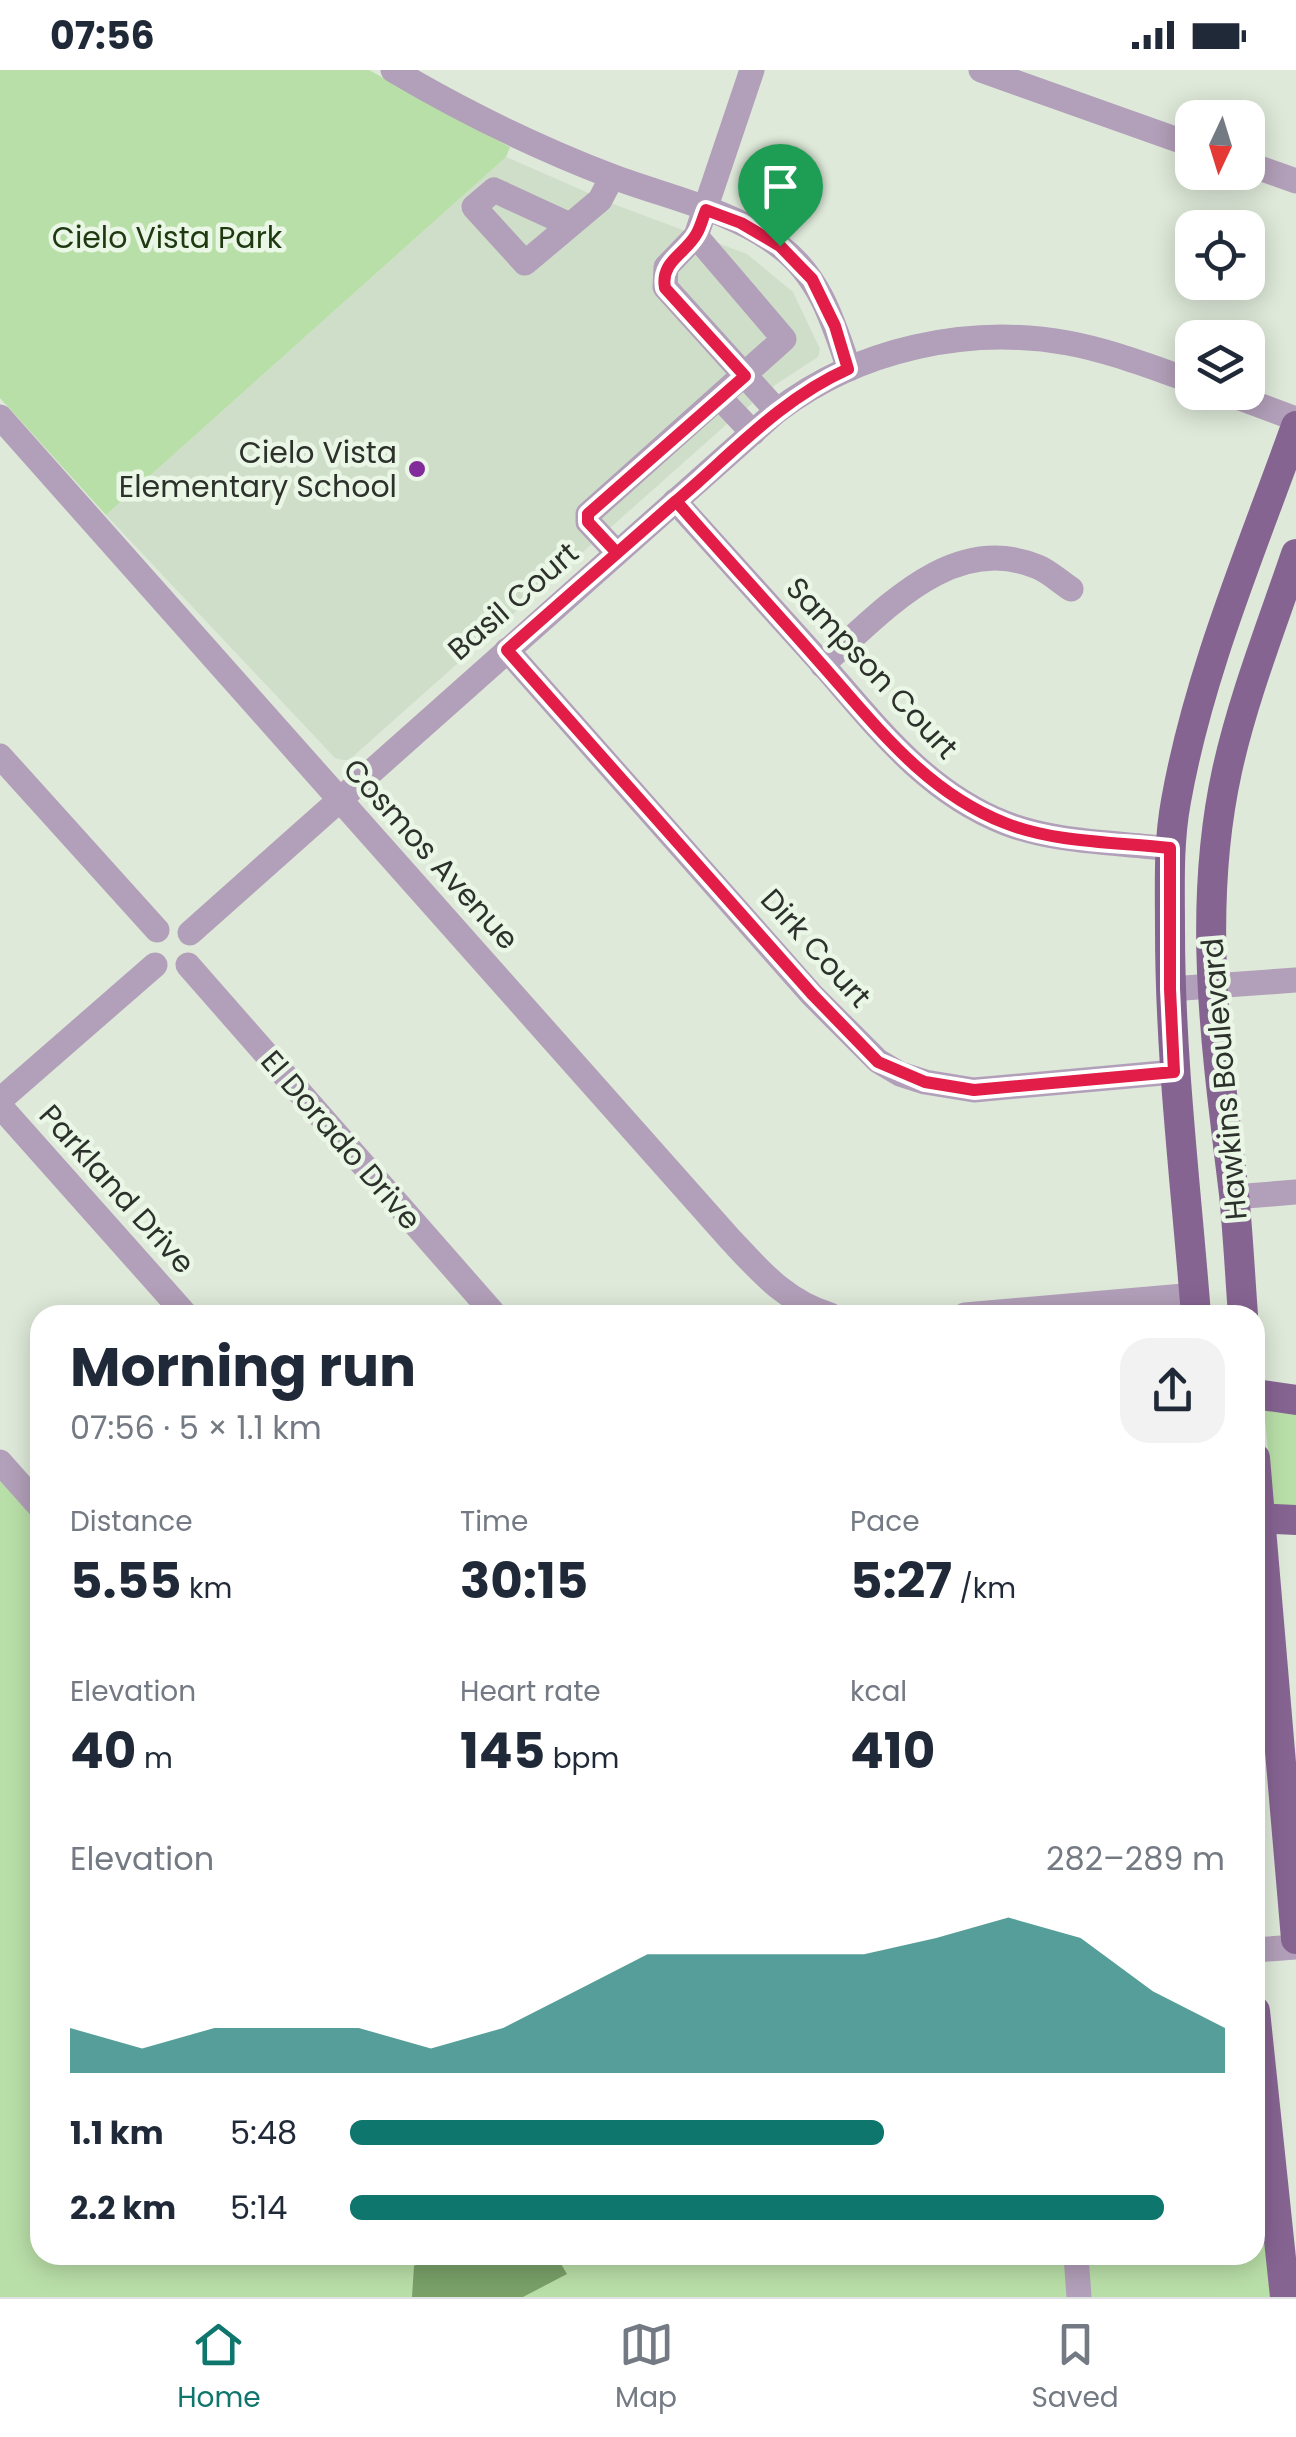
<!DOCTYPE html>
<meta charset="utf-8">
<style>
body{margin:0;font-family:Poppins,sans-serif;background:#f2f2f3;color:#1f2937;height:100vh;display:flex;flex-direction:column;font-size:38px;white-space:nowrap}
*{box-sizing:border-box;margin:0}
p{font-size:32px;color:#747a83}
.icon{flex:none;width:55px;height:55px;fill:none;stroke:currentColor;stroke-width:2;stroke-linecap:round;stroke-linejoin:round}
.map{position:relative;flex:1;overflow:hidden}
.side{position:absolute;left:30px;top:1235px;width:1235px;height:960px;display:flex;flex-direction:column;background:#fff;border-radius:30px;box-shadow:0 5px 25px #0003}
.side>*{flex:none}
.needle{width:65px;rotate:184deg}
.buttons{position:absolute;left:1175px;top:30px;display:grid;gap:20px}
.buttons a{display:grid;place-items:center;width:90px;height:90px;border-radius:20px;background:#fff;box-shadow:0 5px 25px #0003;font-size:50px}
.pin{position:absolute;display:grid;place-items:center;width:85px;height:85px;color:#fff;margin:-102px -42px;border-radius:50% 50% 50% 0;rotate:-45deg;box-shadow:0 0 10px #0007}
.pin .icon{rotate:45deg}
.round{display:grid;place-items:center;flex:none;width:105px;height:105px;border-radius:30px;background:#f2f2f3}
.head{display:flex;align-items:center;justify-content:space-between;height:170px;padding:0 40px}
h1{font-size:55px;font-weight:700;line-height:75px}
.metrics{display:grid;grid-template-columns:repeat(3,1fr);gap:15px;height:170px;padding:10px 40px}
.metrics div{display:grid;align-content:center}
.metrics b{font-size:50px;font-weight:700}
.metrics small{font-size:28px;font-weight:400}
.metrics p{font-size:28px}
.chart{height:280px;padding:20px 40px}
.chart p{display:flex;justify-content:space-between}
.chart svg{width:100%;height:180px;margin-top:10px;fill:#0f766e;opacity:.7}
ul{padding:0 40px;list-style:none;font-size:32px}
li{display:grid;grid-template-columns:160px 120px 1fr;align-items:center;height:75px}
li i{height:25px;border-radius:12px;background:#0f766e}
.status{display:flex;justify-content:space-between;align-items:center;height:70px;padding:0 50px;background:#fff;direction:ltr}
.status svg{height:28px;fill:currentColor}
.dock{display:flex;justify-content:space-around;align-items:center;height:140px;border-top:2px solid #e0e1e3;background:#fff;font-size:28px;color:#747a83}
.dock a{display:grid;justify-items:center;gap:5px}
.dock .on{color:#0f766e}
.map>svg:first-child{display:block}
.built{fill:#cfdec9}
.green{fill:#b9dfa8}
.water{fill:#79a168}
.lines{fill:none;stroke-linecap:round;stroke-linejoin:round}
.minor{stroke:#b29fb9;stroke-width:25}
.major{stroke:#866492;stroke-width:30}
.route-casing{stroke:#fff;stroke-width:20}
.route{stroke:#e11d48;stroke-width:12}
.poi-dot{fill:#812c9a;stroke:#ebf7e6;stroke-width:4}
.labels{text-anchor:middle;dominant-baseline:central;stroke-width:9;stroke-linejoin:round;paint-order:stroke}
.park-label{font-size:30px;fill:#1e3910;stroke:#ebf7e6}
.poi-label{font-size:30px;fill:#2d312b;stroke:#ebf7e6;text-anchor:end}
.street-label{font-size:30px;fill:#2d312b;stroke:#ebf7e6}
</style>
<div class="status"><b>07:56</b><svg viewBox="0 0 49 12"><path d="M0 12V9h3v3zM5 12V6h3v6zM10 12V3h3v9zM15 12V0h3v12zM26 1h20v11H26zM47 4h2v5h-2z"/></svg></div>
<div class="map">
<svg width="1296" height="2227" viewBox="0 0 1296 2227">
<rect width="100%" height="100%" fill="#dee9d9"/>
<path class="built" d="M506 87 616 135 747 184 793 222 820 279 818 287 775 315 728 353 349 690H342L335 688 106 445Z"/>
<g class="green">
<path d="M0 0H369L510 77 506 87 106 445 0 328Z"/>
<path d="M1296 1336V1446H1274L1264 1338Z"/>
<path d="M0 1410 40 1455V2185H1255V2047L1270 2227H0Z"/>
</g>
<path class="water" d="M426 2188 481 2195 561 2194 567 2204 523 2227H412L414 2196Z"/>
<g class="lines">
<g class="minor">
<path d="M393 0C462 41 536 77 611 106 666 127 732 140 779 176 820 206 834 254 849 299"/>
<path d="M752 0 696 166 666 197 665 217 777 341"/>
<path d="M981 0 1192 75"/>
<path d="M1248 94 1296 111"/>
<path d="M570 155 494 120 474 137 525 193 600 130 612 107"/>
<path d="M1224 322 1296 349"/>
<path d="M720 328 753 363"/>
<path d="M0 347 730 1169C760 1201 785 1231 830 1245"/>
<path d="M675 431C724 486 774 540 823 595 877 657 926 722 1005 753 1056 773 1116 772 1170 779"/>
<path d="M617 483 588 452V444L784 269 696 166"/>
<path d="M507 580 812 925 878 991 900 1004 925 1012 974 1020 1174 1002"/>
<path d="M822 595C880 545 951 460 1038 497 1050 502 1060 512 1071 519"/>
<path d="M0 686 157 860"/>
<path d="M190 863 777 341C858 279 968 255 1068 273 1111 281 1151 297 1192 311"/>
<path d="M188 895 495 1245"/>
<path d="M1170 919 1296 910"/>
<path d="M0 1030 155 895"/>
<path d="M0 1036 186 1245"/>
<path d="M1234 1127 1296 1122"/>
<path d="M965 1245 1195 1225"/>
<path d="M0 1392 40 1437"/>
<path d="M1255 1880 1296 1877"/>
<path d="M1076 2185 1079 2227"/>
</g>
<g class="major">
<path d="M1196 1245C1186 1116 1170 989 1170 860 1170 817 1168 774 1176 731 1199 602 1252 479 1296 356"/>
<path d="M1243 1245C1240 1205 1238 1164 1234 1124 1217 984 1196 842 1227 701 1243 628 1272 555 1296 484"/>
<path d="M1255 1324 1296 1330"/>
<path d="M1255 1388 1296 1869"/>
<path d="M1255 1448 1296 1450"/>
<path d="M1255 1941 1285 2227"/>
</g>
</g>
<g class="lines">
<g class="route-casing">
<path id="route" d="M780 176 812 209 835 256 848 299C788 326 745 370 697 413 633 469 570 524 507 580L812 924 878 992 925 1012 974 1020 1174 1002 1170 919V778C1116 772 1055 773 1005 753 926 722 877 657 823 596 774 540 724 486 676 431L617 483 588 452V444L745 306 665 218C660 191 686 184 697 163 701 156 703 147 706 140L741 153 780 176"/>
</g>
<use href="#route" class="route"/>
</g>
<circle class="poi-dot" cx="417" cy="399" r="10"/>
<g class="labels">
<g class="park-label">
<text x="167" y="167">Cielo Vista Park</text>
</g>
<g class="poi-label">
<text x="397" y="382">Cielo Vista<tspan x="397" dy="34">Elementary School</tspan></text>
</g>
<g class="street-label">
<text transform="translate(513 531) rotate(-41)">Basil Court</text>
<text transform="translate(872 598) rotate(47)">Sampson Court</text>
<text transform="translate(431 784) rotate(48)">Cosmos Avenue</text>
<text transform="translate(816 878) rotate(48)">Dirk Court</text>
<text transform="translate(1224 1009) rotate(-95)">Hawkins Boulevard</text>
<text transform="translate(341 1070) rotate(49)">El Dorado Drive</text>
<text transform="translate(117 1119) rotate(48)">Parkland Drive</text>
</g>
</g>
</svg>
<div class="buttons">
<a><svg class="needle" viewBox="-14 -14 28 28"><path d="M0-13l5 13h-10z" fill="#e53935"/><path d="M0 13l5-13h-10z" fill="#747a83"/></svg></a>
<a><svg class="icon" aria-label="locate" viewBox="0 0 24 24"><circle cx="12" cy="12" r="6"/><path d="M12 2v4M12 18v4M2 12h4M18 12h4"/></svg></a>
<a><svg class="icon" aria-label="layers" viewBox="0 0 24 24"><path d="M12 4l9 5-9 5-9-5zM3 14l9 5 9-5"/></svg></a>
</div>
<div class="pin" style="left:780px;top:176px;background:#1e9e55"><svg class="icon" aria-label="arrive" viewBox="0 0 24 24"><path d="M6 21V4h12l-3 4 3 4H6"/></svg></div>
<section class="side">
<div class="head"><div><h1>Morning run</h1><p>07:56 · 5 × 1.1 km</p></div><a class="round"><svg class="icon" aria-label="share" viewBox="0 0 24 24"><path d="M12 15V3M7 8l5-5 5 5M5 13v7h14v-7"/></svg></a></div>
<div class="metrics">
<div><p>Distance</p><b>5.55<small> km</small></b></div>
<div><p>Time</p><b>30:15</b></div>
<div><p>Pace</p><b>5:27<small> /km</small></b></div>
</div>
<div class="metrics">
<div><p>Elevation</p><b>40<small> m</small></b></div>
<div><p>Heart rate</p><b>145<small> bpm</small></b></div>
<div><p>kcal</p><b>410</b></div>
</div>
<div class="chart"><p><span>Elevation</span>282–289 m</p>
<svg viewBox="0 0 160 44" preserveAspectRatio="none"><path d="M0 44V33L10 38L20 33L30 33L40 33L50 38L60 33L70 24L80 15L90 15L100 15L110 15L120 11L130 6L140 11L150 24L160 33V44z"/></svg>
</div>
<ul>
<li><b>1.1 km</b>5:48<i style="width:61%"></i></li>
<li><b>2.2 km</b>5:14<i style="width:93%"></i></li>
</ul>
</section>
</div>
<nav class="dock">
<a class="on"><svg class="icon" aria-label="home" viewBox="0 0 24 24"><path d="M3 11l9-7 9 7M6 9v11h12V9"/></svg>Home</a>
<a><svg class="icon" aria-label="map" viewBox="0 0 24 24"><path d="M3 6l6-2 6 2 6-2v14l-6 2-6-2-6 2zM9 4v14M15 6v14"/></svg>Map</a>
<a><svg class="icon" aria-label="saved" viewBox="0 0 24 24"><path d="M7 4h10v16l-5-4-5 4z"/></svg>Saved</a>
</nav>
